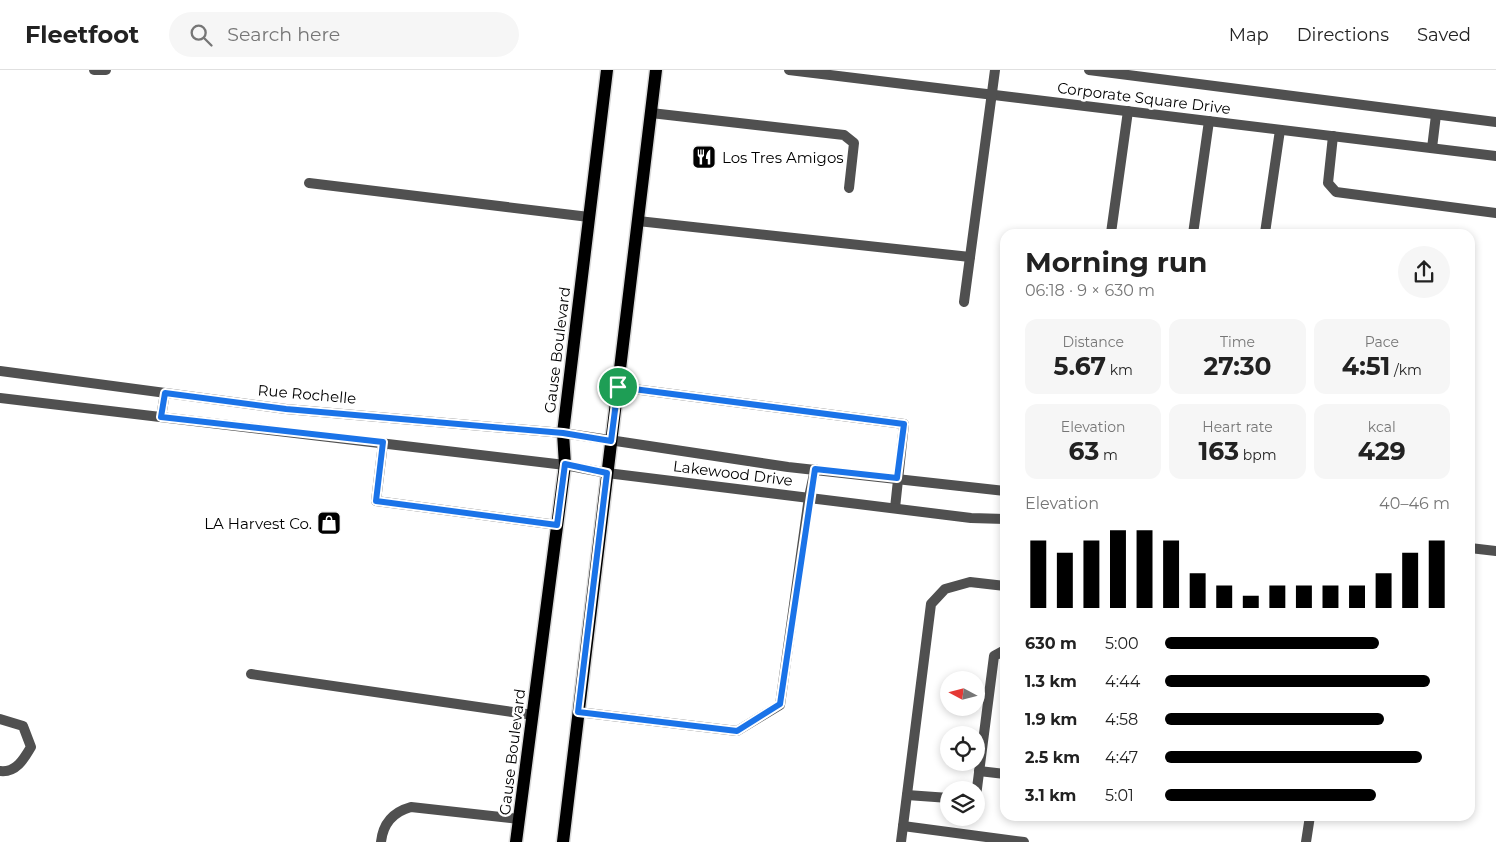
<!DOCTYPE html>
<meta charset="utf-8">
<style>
body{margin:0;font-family:Montserrat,sans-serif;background:#f6f6f6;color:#222;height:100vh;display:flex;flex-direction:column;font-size:19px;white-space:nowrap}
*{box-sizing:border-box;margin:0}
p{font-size:16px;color:#767676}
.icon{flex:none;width:28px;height:28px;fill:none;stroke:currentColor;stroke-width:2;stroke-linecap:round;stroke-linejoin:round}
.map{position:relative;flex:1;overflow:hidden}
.drawer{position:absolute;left:1000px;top:159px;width:475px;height:592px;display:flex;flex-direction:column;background:#fff;border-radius:15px;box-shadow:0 2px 8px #0003}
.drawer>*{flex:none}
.needle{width:32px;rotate:277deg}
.fabs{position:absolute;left:940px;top:601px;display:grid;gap:10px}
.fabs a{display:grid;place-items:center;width:45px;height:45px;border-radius:50%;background:#fff;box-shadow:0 2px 8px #0003;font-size:25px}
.pin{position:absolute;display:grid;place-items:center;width:42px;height:42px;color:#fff;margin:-21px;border:2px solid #fff;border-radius:50%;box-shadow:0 1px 5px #0007}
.round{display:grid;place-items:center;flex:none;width:52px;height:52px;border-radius:26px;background:#f6f6f6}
.headline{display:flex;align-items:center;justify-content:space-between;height:85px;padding:0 25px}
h1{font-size:28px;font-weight:700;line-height:38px}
.metrics{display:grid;grid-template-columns:repeat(3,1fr);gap:8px;height:85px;padding:5px 25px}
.metrics div{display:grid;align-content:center;border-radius:12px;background:#f6f6f6;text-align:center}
.metrics b{font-size:25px;font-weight:700}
.metrics small{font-size:14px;font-weight:400}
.metrics p{font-size:14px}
.chart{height:140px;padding:10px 25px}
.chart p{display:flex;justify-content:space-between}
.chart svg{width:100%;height:90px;margin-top:5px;stroke:#000;stroke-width:6}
ul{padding:0 25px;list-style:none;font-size:16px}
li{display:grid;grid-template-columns:80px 60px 1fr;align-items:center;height:38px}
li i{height:12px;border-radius:6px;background:#000}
header{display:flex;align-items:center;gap:30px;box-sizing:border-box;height:70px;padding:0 25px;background:#fff;border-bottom:1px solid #e0e0e0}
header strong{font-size:24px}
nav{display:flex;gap:28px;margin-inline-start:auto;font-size:18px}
.search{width:350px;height:45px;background:#f6f6f6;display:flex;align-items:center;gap:12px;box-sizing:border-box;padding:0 18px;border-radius:28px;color:#767676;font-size:19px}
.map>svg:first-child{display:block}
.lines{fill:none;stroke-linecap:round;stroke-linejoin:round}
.primary-casing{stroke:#dbdbdb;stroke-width:15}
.service{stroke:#505050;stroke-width:10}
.minor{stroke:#505050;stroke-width:10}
.tertiary{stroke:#505050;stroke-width:10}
.primary{stroke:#000;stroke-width:12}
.route-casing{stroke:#fff;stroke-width:10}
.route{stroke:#1a73e8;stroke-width:6}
.labels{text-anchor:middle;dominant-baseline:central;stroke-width:5;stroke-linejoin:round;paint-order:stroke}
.street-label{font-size:15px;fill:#000;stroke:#fff}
.poi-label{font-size:15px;fill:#000;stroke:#fff;text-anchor:start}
</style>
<header>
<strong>Fleetfoot</strong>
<div class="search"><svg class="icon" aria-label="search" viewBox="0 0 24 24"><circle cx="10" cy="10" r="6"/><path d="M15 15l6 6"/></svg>Search here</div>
<nav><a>Map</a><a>Directions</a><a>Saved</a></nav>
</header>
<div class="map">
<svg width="1496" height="772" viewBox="0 0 1496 772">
<rect width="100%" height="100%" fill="#fff"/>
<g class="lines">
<g class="primary-casing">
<g id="primary">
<path d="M516 772 565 395 563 363 607 0"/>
<path d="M563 772 656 0"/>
</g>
</g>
<g class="service">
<path d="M789 0 1496 86"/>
<path d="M1089 0 1496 52"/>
<path d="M651 43 844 65 854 73 849 118"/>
<path d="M1333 66 1328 113 1336 122 1496 143"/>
<path d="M1432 78 1436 45"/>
<path d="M309 113 589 147"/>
<path d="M638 151 970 187"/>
<path d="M1111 163 1128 41"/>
<path d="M1265 163 1280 60"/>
<path d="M1193 164 1209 51"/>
<path d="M964 232 995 0"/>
<path d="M618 317 904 354 895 438"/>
<path d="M383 373 376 431 557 455"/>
<path d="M251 604 533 645"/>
<path d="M578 642 737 661 780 635 809 427"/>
<path d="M979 701 1005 704"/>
<path d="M907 725 949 728"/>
<path d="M976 726 994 586 1005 580"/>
<path d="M903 756 1024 772"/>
<path d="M381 772C383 753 393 742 411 737L519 749"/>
<path d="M901 772 931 534 945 519 970 512 1005 516"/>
</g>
<g class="minor">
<path d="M94 0H106"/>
<path d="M0 649 23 656 31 677C24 689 16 703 0 701"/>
</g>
<g class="tertiary">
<path d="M0 301 286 339 563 363 788 397 1005 421"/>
<path d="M0 328 565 395 607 403 971 448 1005 449"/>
<path d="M161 347 165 323"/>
<path d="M809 427 815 399"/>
<path d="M1470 478 1496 481"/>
<path d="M1306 772 1310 746"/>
</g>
<use href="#primary" class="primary"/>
</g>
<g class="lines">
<g class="route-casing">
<path id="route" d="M618 317 904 354 897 408 815 399 780 634 737 661 578 642 607 403 565 394 557 455 376 431 383 372 161 347 165 323 286 339 563 363 611 371Z"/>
</g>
<use href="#route" class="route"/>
</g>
<defs>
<g id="restaurant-square" transform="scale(1.25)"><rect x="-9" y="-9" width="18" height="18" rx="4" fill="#000" stroke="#fff"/><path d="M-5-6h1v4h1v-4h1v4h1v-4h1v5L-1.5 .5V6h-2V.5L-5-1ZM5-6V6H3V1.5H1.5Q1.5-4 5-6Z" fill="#fff"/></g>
<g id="shop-square" transform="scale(1.25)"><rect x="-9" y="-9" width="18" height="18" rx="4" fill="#000" stroke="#fff"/><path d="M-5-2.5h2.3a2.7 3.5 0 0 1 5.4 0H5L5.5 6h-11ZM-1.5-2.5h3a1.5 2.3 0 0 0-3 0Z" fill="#fff"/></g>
</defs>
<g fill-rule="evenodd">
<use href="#restaurant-square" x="704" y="87"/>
<use href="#shop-square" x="329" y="453"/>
</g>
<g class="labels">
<g class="street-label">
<text transform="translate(1144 28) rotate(7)">Corporate Square Drive</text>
<text transform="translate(557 280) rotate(-83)">Gause Boulevard</text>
<text transform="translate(307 324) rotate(5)">Rue Rochelle</text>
<text transform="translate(733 403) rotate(7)">Lakewood Drive</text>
<text transform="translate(512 682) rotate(-83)">Gause Boulevard</text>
</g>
<g class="poi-label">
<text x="722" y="87">Los Tres Amigos</text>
<text x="312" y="453" text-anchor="end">LA Harvest Co.</text>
</g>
</g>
</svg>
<div class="fabs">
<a><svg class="needle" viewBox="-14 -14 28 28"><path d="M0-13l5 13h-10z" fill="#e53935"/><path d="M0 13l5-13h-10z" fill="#767676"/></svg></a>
<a><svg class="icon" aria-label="locate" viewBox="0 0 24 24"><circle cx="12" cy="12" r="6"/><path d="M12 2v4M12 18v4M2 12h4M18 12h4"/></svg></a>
<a><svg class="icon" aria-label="layers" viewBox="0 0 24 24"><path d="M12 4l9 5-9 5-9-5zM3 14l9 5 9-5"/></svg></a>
</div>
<div class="pin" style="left:618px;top:317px;background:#1e9e55"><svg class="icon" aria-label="arrive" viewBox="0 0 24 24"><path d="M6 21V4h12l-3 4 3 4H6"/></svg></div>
<section class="drawer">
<div class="headline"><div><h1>Morning run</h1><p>06:18 · 9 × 630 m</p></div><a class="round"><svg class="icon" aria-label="share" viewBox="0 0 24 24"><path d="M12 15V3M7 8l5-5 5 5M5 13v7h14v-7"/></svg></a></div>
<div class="metrics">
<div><p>Distance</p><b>5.67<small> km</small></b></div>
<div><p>Time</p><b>27:30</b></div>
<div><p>Pace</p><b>4:51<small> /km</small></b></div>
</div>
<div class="metrics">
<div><p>Elevation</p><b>63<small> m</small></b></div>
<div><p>Heart rate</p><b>163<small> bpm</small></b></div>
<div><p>kcal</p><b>429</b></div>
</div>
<div class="chart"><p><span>Elevation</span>40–46 m</p>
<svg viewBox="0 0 160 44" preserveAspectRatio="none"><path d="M5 44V11M15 44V17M25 44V11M35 44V6M45 44V6M55 44V11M65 44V27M75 44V33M85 44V38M95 44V33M105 44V33M115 44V33M125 44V33M135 44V27M145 44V17M155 44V11"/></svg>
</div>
<ul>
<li><b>630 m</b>5:00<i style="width:75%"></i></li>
<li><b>1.3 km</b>4:44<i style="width:93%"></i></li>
<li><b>1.9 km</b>4:58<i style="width:77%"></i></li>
<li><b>2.5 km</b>4:47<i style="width:90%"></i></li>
<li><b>3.1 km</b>5:01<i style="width:74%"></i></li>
</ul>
</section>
</div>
